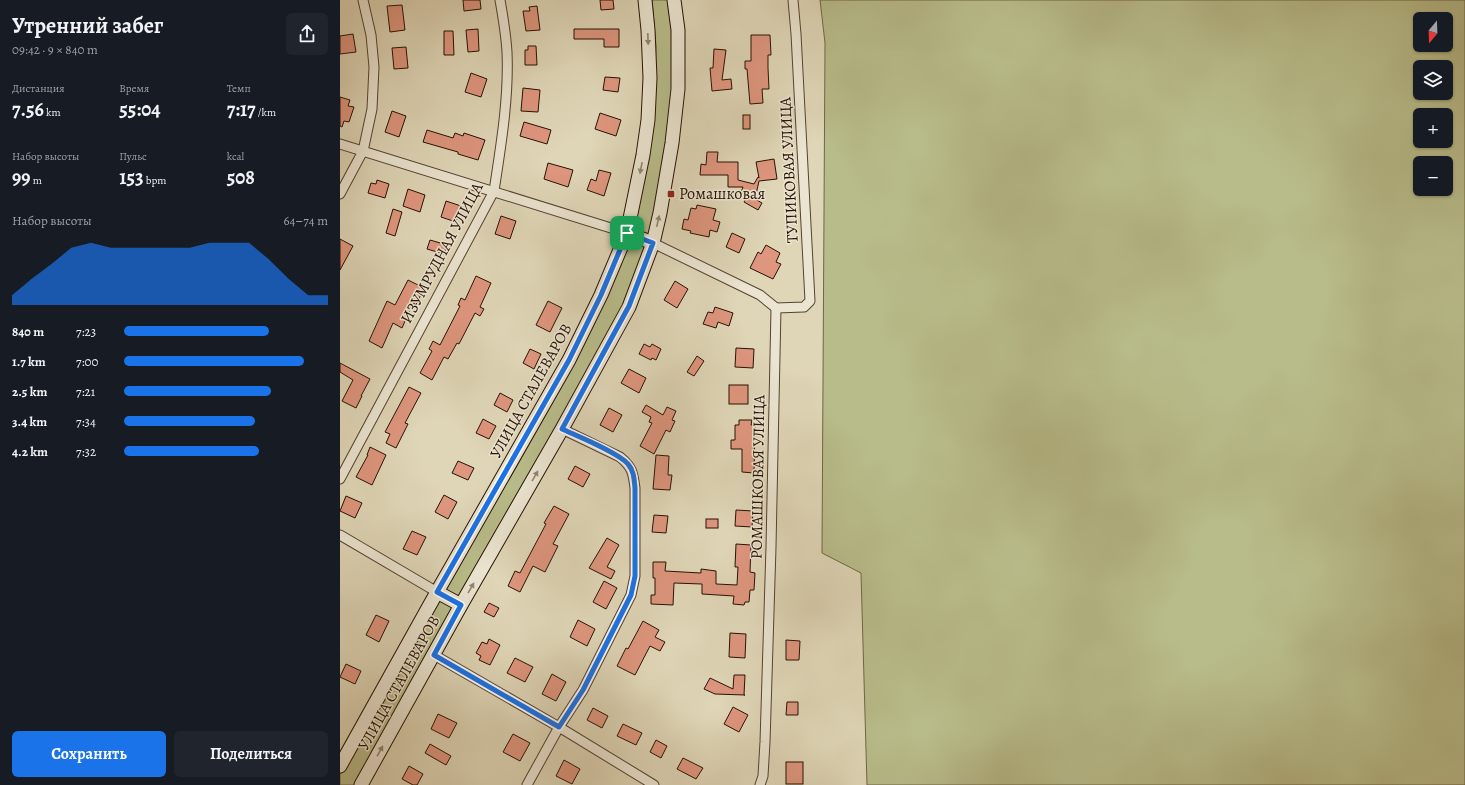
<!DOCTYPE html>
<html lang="ru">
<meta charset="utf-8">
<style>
body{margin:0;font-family:Alegreya,serif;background:#20242c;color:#f1f3f6;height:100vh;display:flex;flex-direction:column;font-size:15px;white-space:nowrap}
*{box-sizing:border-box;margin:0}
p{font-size:13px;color:#9ea1a6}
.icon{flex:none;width:22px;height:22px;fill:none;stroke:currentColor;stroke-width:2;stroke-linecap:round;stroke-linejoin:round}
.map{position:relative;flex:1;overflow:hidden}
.sheet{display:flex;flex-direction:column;background:#171b24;width:340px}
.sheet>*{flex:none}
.needle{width:26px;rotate:199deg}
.controls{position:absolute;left:1073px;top:12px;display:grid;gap:8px}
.controls a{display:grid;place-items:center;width:40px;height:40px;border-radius:6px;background:#171b24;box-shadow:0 1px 3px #0004;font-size:20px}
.pin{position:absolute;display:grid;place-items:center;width:34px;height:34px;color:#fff;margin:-17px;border-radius:8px;box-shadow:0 2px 6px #0006}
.round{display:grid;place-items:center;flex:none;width:42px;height:42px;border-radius:6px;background:#20242c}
.head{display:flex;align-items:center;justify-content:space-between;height:68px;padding:0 12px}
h1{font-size:22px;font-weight:700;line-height:30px}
.stats{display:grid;grid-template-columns:repeat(3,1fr);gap:6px;height:68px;padding:4px 12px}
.stats div{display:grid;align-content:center}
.stats b{font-size:20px;font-weight:700}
.stats small{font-size:11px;font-weight:400}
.stats p{font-size:11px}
.chart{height:112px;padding:8px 12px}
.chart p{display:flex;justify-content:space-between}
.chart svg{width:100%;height:72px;margin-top:4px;fill:#1a73e8;opacity:.7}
.button{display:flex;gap:8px;margin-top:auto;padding:8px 12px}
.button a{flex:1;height:46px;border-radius:6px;background:#1a73e8;color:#fff;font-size:16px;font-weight:700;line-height:46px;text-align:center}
.button a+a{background:#20242c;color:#f1f3f6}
ul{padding:0 12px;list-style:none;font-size:13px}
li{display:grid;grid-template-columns:64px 48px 1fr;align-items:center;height:30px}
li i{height:10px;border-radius:5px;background:#1a73e8}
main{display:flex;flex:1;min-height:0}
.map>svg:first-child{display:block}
.green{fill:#b8bc8a;stroke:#706646;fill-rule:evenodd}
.building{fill:#de967e;stroke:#271103}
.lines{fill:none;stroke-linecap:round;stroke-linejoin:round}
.street-casing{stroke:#554230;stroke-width:11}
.secondary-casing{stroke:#271103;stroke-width:15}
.street{stroke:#eae4d0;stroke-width:9}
.secondary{stroke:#eae4d0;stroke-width:13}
.oneway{fill:#928574}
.route-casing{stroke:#fff;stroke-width:8}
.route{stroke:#1a73e8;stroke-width:5}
.poi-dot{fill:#8f2418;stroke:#eae4d0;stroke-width:1.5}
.labels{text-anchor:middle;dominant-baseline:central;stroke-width:3;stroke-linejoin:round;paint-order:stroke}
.street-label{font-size:16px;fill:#271103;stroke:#eae4d0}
.poi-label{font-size:16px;fill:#271103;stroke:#eae4d0;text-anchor:start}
</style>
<main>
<section class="sheet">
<div class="head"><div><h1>Утренний забег</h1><p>09:42 · 9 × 840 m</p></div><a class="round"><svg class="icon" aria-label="share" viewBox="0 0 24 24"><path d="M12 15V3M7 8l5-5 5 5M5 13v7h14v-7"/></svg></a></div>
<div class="stats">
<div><p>Дистанция</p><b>7.56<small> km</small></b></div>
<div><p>Время</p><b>55:04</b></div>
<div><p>Темп</p><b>7:17<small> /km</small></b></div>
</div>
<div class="stats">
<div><p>Набор высоты</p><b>99<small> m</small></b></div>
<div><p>Пульс</p><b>153<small> bpm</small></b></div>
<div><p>kcal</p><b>508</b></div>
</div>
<div class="chart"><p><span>Набор высоты</span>64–74 m</p>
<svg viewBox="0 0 160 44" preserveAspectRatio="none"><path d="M0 44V38L10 28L20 19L30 9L40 6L50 9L60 9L70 9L80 9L90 9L100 6L110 6L120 6L130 16L140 28L150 38L160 38V44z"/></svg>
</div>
<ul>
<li><b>840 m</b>7:23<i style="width:71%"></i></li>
<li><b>1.7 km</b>7:00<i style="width:88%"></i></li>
<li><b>2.5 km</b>7:21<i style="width:72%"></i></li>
<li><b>3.4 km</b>7:34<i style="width:64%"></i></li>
<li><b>4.2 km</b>7:32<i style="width:66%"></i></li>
</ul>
<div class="button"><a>Сохранить</a><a>Поделиться</a></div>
</section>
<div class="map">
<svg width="1125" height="785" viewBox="0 0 1125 785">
<rect width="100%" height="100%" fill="#dfd6b7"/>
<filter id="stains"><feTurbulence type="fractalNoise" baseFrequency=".005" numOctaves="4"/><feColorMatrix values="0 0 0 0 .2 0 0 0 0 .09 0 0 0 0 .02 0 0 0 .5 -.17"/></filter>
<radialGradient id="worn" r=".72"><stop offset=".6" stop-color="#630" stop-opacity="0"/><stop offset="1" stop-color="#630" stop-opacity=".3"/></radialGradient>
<g class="green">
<path d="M312 0H330L332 19 333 105 316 202 309 233 305 235 296 232 294 227 314 104 316 46Z"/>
<path d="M480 0H1125V785H527L521 573 482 553 485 43ZM1080 19H1106V45H1080ZM1080 67H1106V93H1080ZM1080 115H1106V141H1080ZM1080 163H1106V189H1080Z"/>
<path d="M289 241 304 242 305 247 298 269 278 318 256 360 118 597 106 590Z"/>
<path d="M99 601 109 605 112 608 15 785H0V774L61 665Z"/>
</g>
<g class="building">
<path d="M123 0H140L141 9 124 11Z"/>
<path d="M260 0H273L274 9 261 10Z"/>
<path d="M62 5 65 30 50 32 47 6Z"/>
<path d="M197 6 200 30 186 31 183 11H190L189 7Z"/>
<path d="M138 29 139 51 128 52 126 30Z"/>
<path d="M234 29H279V47H264V39H234Z"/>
<path d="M104 31H113L114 55H104Z"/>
<path d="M13 34 16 52 0 54V36Z"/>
<path d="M411 35H430L431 55H428V68L429 89H422L423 103 410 104 407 69H405V61H411Z"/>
<path d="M188 46H196L197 65H185V50H188Z"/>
<path d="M66 47 68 68 54 69 52 48Z"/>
<path d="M374 49 386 50 382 80 391 79 392 89 372 91 370 68H373Z"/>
<path d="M131 73 147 79 141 97 125 92Z"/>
<path d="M265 77 280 78 278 92 263 90Z"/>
<path d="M183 88 200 90 198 112 181 111Z"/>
<path d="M0 97 10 100 8 106 14 107 9 122 4 121 2 127 0 126Z"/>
<path d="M52 111 66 116 59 137 45 132Z"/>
<path d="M260 113 281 120 276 136 255 129Z"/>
<rect x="403" y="115" width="7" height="14"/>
<path d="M184 122 211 130 207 144 180 136Z"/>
<path d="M87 130 113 138 115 133 123 136 124 133 145 140 138 160 118 154V152L83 142Z"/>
<path d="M367 152H378L377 162H398V180L414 184 418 177 419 178 416 162 434 159 437 179 419 181 415 199 422 203 418 210 404 202 409 193 401 192 403 187H388V175H360L361 164 366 165Z"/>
<path d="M208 163 233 170 228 187 204 179Z"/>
<path d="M259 170 271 173 264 196 247 190 251 179 256 181Z"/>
<path d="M37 180 49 184 45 198 28 193 31 183 36 184Z"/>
<path d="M68 189 85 195 80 212 63 206Z"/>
<path d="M106 201 121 206 116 222 101 217Z"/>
<path d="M357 205 376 209 373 220 380 222 377 232 370 230 369 237 350 233 351 231 342 229 344 219 348 220 351 208 356 209Z"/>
<path d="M53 209 62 212 55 236 46 233Z"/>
<path d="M161 216 176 221 170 239 155 234Z"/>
<path d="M392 233 405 239 399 253 386 247Z"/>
<path d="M0 239 13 246 0 270Z"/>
<path d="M90 240 107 245 104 254 87 249Z"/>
<path d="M426 245 440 253 436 262 441 264 433 279 410 268 418 252 421 254Z"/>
<path d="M136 276 151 283 140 307 144 309 140 316 135 313 119 344 117 343 108 359 104 357 92 380 80 373 92 351 89 349 93 341 100 345 120 306 118 305 121 298 125 300Z"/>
<path d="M68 280 84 288 76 305 73 303 62 328 53 323 42 348 29 341 47 301 55 305Z"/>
<path d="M335 281 348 289 337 308 324 300Z"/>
<path d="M208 301 222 308 210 332 196 325Z"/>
<path d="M375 307 393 313 389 326 378 322 376 328 363 324 368 312 373 313Z"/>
<path d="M304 344 310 347 312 344 321 349 316 360 312 358 311 360 299 354Z"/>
<path d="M396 348 414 349 413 368 395 367Z"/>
<path d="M190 349 201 354 194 369 183 363Z"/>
<path d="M357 356 364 361 354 376 347 372Z"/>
<path d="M0 363 30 379 21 396H22L16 408 2 401 13 380 0 372Z"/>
<path d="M289 369 306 378 299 393 281 383Z"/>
<rect x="389" y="385" width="19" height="19"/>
<path d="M69 387 81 393 65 423 68 424 56 448 46 443 50 434 45 432Z"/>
<path d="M160 393 173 400 167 412 154 405Z"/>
<path d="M306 405 323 415 327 407 336 411 332 420 335 421 330 432 326 430 314 454 300 446 312 423 309 422 311 417 302 412Z"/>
<path d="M269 408 282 415 273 432 260 425Z"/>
<path d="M143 419 156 426 149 439 136 433Z"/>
<path d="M399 420H412L411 425H415L414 473 402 472V449H391V440H395V425H399Z"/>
<path d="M30 447 46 455 32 485 16 477 28 455H27Z"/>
<path d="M316 455 329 456 328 475H332L330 490 313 489Z"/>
<path d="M118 461 134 468 128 480 112 473Z"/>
<path d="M235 466 250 474 243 487 228 479Z"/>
<path d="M104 495 117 502 108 519 95 512Z"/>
<path d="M6 496 22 503 15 518 0 511Z"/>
<path d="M214 506 229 514 213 544 218 546 205 572 193 566 180 592 168 586 175 571 180 573 206 524 204 523Z"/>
<path d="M396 510 413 511 412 527 395 526Z"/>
<path d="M314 515 328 516 326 533 312 532Z"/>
<rect x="366" y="519" width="12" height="9"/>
<path d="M72 531 86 537 77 555 63 549Z"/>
<path d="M267 538 279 545 267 567 275 571 271 579 249 568Z"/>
<path d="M396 544 411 545 410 572 415 573 414 590H410L409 602H405L404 605 393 604 394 596 362 594V584L334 583 333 605 311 604V595H315V578H313V562H326L325 571 361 573V569L376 571V584L397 585 398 567H395Z"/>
<path d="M264 581 277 588 266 609 253 602Z"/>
<path d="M149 603 159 608 154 617 144 612Z"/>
<path d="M36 615 49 621 39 642 26 635Z"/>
<path d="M238 620 255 629 247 646 230 637Z"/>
<path d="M303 621 319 630 315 637 325 642 320 651 310 646 295 675 277 666 286 648 288 649Z"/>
<path d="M390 633 406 634 405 658 389 657Z"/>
<path d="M149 639 160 645 150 665 139 660 141 656 136 653 142 642 147 644Z"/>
<path d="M446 640 460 641 459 660H446Z"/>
<path d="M175 658 193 667 185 682 167 673Z"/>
<path d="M6 664 21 671 15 684 0 677Z"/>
<path d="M212 674 226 682 216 701 202 694Z"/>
<path d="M394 675H405L404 695H405L375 694 364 689 370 678 393 689Z"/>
<path d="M447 702H458V715H446Z"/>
<path d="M393 707 408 715 399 732 384 724Z"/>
<path d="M253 708 268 716 262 728 247 720Z"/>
<path d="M98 714 117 723 109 738 91 729Z"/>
<path d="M283 724 302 733 296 745 277 736Z"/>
<path d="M173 734 190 743 180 761 163 752Z"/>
<path d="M316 740 327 746 321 758 310 752Z"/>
<path d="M90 744 111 756 106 765 85 753Z"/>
<path d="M343 758 363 768 356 779 337 769Z"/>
<path d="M224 760 240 769 232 784 216 776Z"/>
<rect x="446" y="762" width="17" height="22"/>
<path d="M69 766 83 774 77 785H73L62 779Z"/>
</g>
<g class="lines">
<g class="street-casing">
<g id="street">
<path d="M0 144 287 233"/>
<path d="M0 194 23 151 32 109 34 67 31 35 23 0"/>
<path d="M313 243 420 295 436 308"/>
<path d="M436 308 464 307 470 301 456 34 453 0"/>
<path d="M0 479 154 191C161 145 169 98 167 52 166 34 163 17 160 0"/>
<path d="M0 535 97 592"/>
<path d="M94 655 219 727 314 785"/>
<path d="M187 785 219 727 243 690 291 595 295 576V488C293 472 292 467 280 457L222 429"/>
<path d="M420 785 423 776 425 742 431 547 436 308"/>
</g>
</g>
<g class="secondary-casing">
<g id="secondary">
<path d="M287 233 313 243"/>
<path d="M97 592 121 605"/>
<path d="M0 766 97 592 229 360 261 295 287 233 303 155 308 120 310 78 308 30 305 0"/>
<path d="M21 785 121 605 222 429 289 307 313 243 320 213 332 143 338 89V30L334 0"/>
</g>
</g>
<use href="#street" class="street"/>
<use href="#secondary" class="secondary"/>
</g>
<defs><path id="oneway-solid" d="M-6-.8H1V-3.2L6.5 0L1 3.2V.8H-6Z"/></defs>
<g class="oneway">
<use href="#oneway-solid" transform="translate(308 39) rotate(88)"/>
<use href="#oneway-solid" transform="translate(301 168) rotate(101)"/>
<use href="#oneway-solid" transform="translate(318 221) rotate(-77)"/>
<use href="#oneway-solid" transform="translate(195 476) rotate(-60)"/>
<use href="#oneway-solid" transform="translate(131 588) rotate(-60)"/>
<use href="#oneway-solid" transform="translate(40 751) rotate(-61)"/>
</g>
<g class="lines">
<g class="route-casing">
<path id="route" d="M287 233 313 243 289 306 222 429C237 436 279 453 288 464 294 471 294 479 295 488V576L291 595 243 690 219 727 94 655 121 605 97 592 229 360 261 295Z"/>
</g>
<use href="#route" class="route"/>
</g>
<rect class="poi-dot" x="327" y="190" width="8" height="8" rx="2"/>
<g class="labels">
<g class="street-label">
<text transform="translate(449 170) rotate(-93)">ТУПИКОВАЯ УЛИЦА</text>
<text transform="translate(102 253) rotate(-62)">ИЗУМРУДНАЯ УЛИЦА</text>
<text transform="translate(191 391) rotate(-61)">УЛИЦА СТАЛЕВАРОВ</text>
<text transform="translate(418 477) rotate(-89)">РОМАШКОВАЯ УЛИЦА</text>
<text transform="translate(59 683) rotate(-61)">УЛИЦА СТАЛЕВАРОВ</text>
</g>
<g class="poi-label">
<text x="339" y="194">Ромашковая</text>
</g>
</g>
<rect width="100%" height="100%" filter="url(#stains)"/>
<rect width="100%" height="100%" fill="url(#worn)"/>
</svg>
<div class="controls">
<a><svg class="needle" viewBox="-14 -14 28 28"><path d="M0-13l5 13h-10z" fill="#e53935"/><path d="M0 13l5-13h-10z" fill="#9ea1a6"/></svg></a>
<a><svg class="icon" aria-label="layers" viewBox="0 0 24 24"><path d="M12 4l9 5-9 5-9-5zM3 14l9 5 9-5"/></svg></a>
<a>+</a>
<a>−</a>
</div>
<div class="pin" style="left:287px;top:233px;background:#1e9e55"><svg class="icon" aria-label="arrive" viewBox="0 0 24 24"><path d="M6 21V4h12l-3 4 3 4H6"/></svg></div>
</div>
</main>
